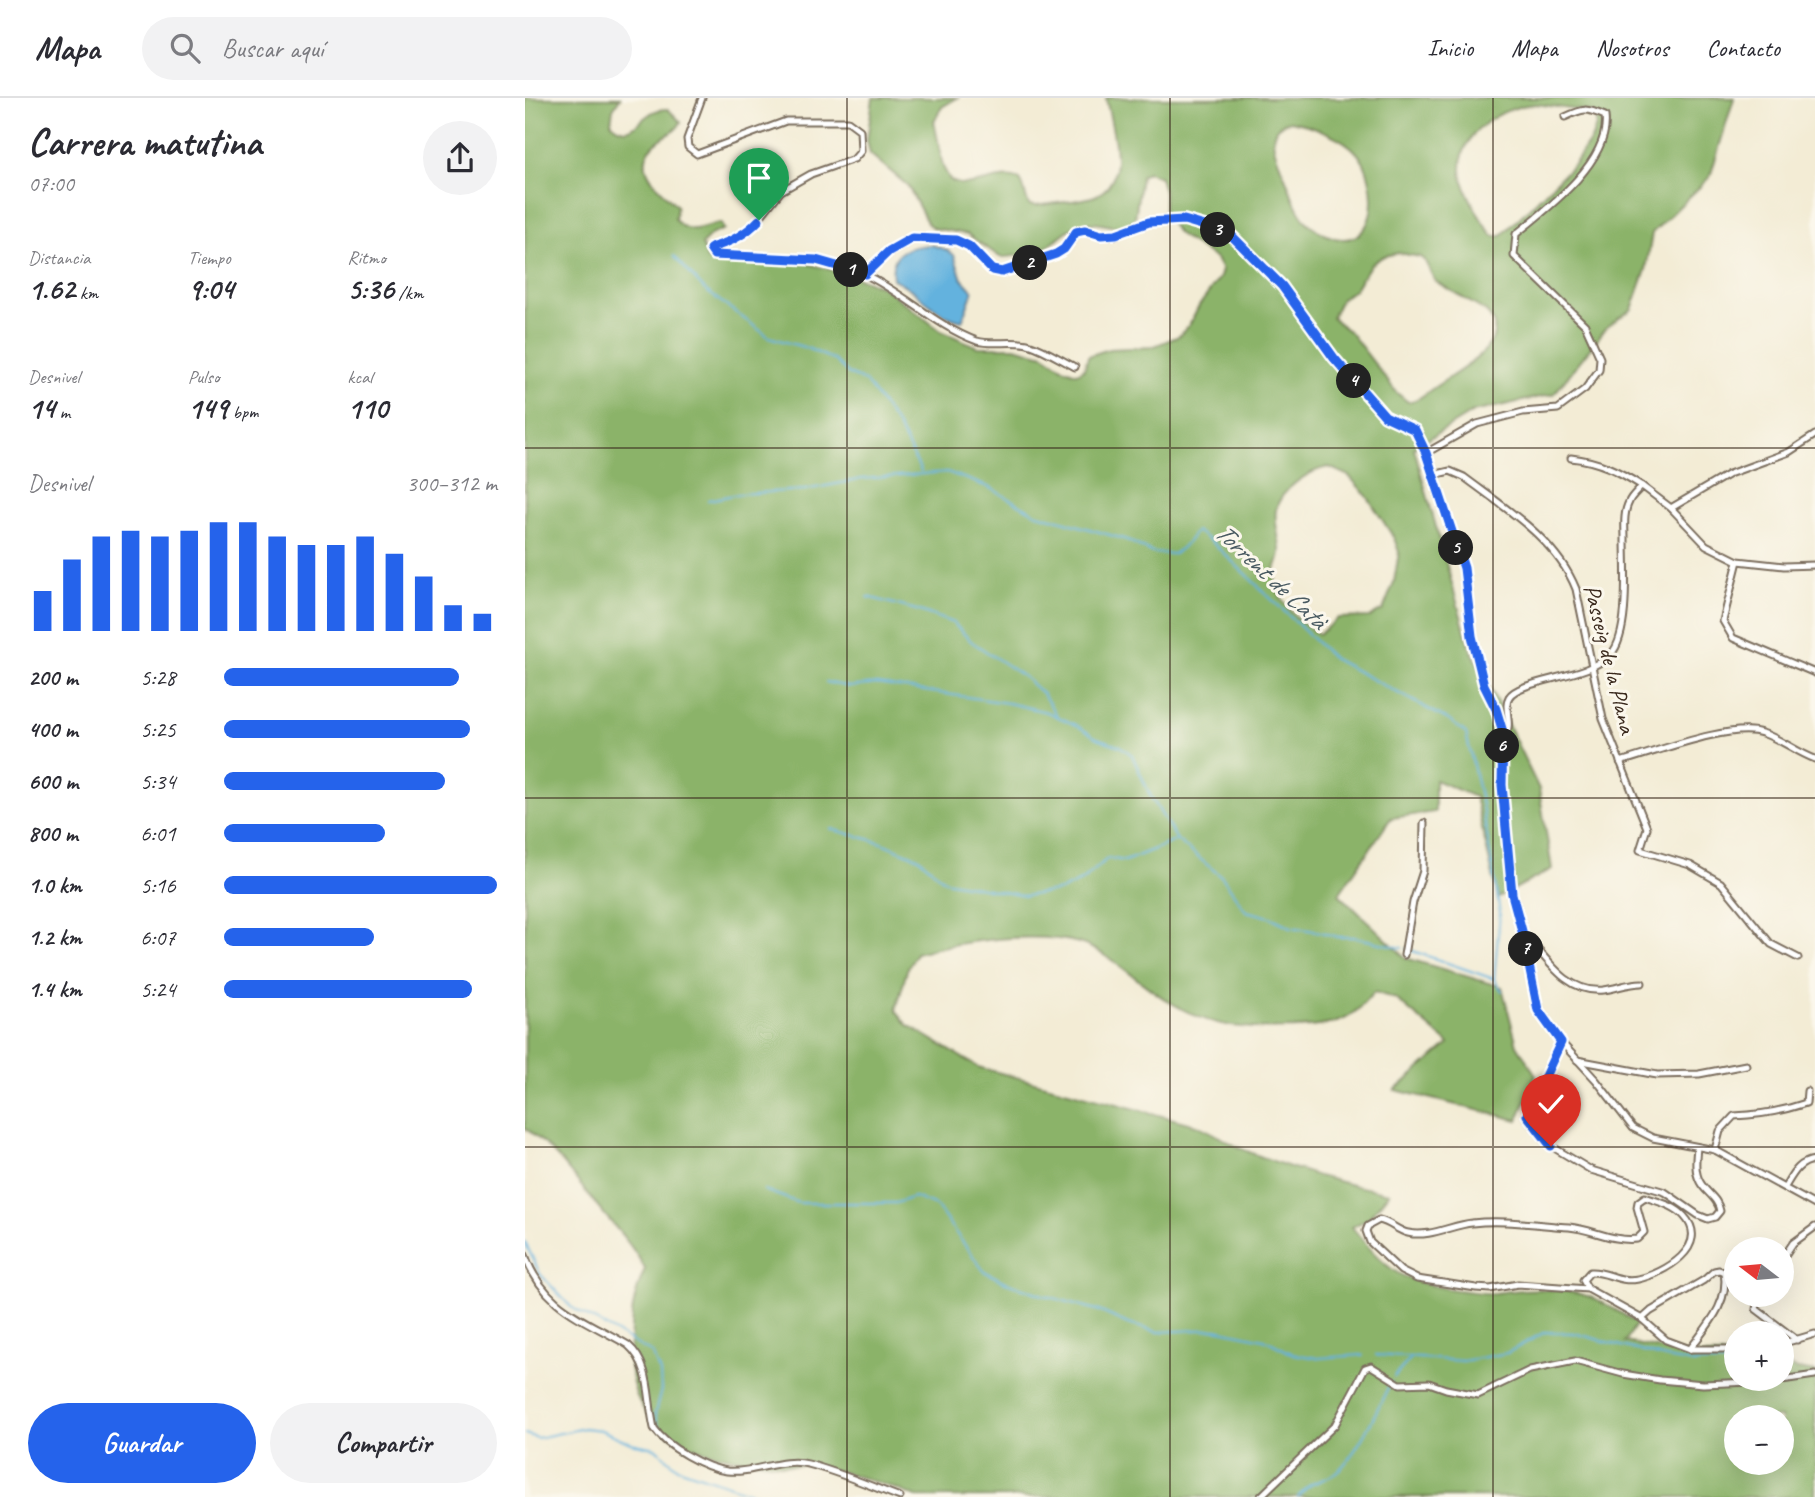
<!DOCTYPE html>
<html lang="es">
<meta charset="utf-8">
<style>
body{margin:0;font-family:Caveat,sans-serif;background:#f2f2f3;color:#2b2b33;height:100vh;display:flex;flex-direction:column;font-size:26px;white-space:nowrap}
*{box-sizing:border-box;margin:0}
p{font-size:23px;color:#7c7c81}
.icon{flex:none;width:38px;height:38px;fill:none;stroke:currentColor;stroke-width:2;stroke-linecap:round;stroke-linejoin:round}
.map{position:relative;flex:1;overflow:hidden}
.panel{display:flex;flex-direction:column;background:#fff;width:525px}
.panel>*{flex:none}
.needle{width:46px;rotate:286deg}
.tools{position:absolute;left:1199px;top:1139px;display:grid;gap:14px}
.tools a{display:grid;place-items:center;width:70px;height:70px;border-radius:50%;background:#fff;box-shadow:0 7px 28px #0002;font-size:35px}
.pin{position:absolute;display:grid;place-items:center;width:60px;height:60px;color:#fff;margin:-72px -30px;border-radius:50% 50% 50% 0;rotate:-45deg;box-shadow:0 0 7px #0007}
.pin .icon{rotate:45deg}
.km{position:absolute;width:35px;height:35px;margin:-18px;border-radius:50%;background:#222;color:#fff;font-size:19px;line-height:35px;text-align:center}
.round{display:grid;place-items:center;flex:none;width:74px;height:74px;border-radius:37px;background:#f2f2f3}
.overview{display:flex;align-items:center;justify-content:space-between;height:119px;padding:0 28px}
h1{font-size:38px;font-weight:700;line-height:52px}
.stats{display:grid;grid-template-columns:repeat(3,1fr);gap:10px;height:119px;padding:7px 28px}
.stats div{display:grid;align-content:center}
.stats b{font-size:30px;font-weight:700}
.stats small{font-size:19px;font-weight:400}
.stats p{font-size:19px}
.chart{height:196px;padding:14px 28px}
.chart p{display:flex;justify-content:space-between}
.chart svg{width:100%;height:126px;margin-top:7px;stroke:#2563eb;stroke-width:6}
.button{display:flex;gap:14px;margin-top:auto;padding:14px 28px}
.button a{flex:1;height:80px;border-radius:42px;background:#2563eb;color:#fff;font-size:28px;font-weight:700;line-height:80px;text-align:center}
.button a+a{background:#f2f2f3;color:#2b2b33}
ul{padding:0 28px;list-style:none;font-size:23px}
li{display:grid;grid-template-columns:112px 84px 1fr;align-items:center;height:52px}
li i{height:18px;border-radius:9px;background:#2563eb}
header{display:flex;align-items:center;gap:42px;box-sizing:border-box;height:98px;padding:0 35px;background:#fff;border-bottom:2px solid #e1e1e2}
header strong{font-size:33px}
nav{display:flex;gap:38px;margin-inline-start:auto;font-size:24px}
.search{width:490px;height:63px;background:#f2f2f3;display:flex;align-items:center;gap:18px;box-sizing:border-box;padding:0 24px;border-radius:38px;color:#7c7c81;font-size:26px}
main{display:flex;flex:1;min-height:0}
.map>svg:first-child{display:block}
.forest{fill:#8bb369;stroke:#636e44;stroke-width:2;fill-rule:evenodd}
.water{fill:#64b2de;stroke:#506e7e;stroke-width:2}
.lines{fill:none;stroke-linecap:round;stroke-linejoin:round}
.stream{stroke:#64b2de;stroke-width:2}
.street-casing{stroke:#7b6e5e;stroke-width:9}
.street{stroke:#fff;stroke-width:5}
.route-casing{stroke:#fff;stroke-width:14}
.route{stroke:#2563eb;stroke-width:9}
.grid{fill:none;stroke:#3b2a1e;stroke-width:2;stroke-opacity:0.55}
.labels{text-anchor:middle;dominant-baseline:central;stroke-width:6;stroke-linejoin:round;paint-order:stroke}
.street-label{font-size:24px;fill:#3b2a1e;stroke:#fbf7ec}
.water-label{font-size:26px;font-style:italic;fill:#495a61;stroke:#fbf7ec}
</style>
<header>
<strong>Mapa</strong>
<div class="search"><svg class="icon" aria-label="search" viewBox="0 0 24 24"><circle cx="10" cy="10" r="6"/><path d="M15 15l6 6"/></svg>Buscar aquí</div>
<nav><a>Inicio</a><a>Mapa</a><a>Nosotros</a><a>Contacto</a></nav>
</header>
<main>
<section class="panel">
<div class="overview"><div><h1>Carrera matutina</h1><p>07:00</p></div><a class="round"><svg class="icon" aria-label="share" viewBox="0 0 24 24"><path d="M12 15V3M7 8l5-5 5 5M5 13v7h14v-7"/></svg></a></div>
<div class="stats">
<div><p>Distancia</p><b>1.62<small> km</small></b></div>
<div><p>Tiempo</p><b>9:04</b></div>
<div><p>Ritmo</p><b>5:36<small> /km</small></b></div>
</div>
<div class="stats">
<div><p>Desnivel</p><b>14<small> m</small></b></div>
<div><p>Pulso</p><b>149<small> bpm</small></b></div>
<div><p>kcal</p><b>110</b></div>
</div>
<div class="chart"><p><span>Desnivel</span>300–312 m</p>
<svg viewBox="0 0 160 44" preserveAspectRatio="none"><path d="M5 44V30M15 44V19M25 44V11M35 44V9M45 44V11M55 44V9M65 44V6M75 44V6M85 44V11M95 44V14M105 44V14M115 44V11M125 44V17M135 44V25M145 44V35M155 44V38"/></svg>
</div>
<ul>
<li><b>200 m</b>5:28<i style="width:86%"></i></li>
<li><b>400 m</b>5:25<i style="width:90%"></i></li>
<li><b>600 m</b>5:34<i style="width:81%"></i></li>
<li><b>800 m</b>6:01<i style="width:59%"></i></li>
<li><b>1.0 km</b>5:16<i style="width:100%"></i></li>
<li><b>1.2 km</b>6:07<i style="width:55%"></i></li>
<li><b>1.4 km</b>5:24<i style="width:91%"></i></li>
</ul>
<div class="button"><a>Guardar</a><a>Compartir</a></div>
</section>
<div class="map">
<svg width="1290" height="1399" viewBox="0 0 1290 1399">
<rect width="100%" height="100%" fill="#fbf7ec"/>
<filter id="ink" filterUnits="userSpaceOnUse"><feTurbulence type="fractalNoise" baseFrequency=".0143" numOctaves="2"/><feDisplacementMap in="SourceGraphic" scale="14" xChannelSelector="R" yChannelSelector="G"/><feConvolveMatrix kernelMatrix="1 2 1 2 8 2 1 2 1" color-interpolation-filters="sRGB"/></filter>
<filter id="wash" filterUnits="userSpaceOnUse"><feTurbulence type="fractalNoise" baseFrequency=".00686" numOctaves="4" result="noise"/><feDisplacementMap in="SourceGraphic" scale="28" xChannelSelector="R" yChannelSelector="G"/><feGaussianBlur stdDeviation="1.57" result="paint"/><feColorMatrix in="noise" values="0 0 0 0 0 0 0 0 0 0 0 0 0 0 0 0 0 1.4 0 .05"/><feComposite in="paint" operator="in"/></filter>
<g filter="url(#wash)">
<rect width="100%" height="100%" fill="#f3ecd5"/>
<path class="forest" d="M0 0H95L88 11 86 24C109 48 115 9 143 11L156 24C151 34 144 35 136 41 101 66 134 89 152 108L150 121C163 139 178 128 195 125L199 131 187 136 177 146 182 161 280 165 322 176 358 189 416 233 453 249H490L519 257 540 271 552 275 559 271 563 258 584 251 627 249 654 238 665 226 674 208 695 179 697 172 691 161 652 135 639 115V94L635 79 623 74 616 78 610 120C598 137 582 124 565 125 546 126 537 138 523 148 512 155 488 159 475 159L442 136 408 130 403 126 383 88 345 56 342 42 348 0H432L417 9 409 23 418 69 425 82C446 95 470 74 494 81 501 89 499 98 504 107L512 108C526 105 561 103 572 97 605 81 586 29 581 0H1209L1185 79 1127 135 1121 172 1107 211 1082 229 1029 296 948 314 889 350 944 547 1014 691 1027 771 973 800 950 699 910 682V714L866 720 814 796 881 860 977 889 992 947 1011 977 993 1022 870 992 924 946 871 901 849 894C840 904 830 917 817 922 792 933 723 932 696 926 677 922 659 913 643 903 615 886 584 854 554 845 510 833 434 843 391 855L382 872 371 912 383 927 453 969 671 1027C690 1035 705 1046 724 1054 769 1072 816 1086 864 1095L843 1121 827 1129C861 1172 876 1185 932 1192 944 1193 957 1196 970 1195 1000 1191 1036 1188 1065 1199 1081 1205 1097 1216 1112 1225L1100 1244 1167 1257H1211V1281H1256L1257 1261 1267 1270 1290 1274V1399H392C359 1386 325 1374 289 1368 281 1366 271 1368 263 1367 189 1360 102 1348 105 1254 106 1220 106 1203 120 1171 107 1146 88 1127 71 1106 49 1079 28 1050 0 1030ZM1011 6 1066 14 1071 19V27L1067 40 1050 65 976 138H968C957 125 936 88 936 71 936 33 978 8 1011 6ZM765 23C784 26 819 39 832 55 853 78 857 150 810 140 800 137 790 132 782 124 770 111 766 93 759 76 752 59 736 30 765 23ZM874 155 895 159 900 163 910 183 960 213C991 241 939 270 919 283 909 289 901 296 891 302L883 304 872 295 825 234 807 220 816 201 829 192 846 166 859 158ZM804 369 824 378 842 398 869 440 874 454 869 484 858 512 845 519 813 520 794 536C773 524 746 498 750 472 752 464 756 458 755 450 754 437 749 425 751 412 755 391 785 372 804 369ZM1211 1320H1256V1365H1211Z"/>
<path class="water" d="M407 147 422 152 429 157 437 181 448 193 437 223C409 218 393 191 368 181 364 152 384 148 407 147Z"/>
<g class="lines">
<g class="stream">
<path d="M149 158 180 192 244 239 282 250 309 262 324 276 341 284 372 327 396 373"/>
<path d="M183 402 214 396 280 392 337 381 422 374 463 389 510 415 602 442 628 455 649 456 662 445 671 433 687 444 809 561 922 621 941 635 957 707 975 815 969 881 977 893"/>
<path d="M343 499 395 513 428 525 447 544 498 578 518 596 532 618"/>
<path d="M301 584 324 589 352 586 483 605 522 614 551 627 572 640 595 648 607 657 626 699 652 742 697 779 721 813 745 819 766 829 796 834 813 839H829L877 850"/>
<path d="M306 731 354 744 394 760 420 783 500 798 537 792 558 782 583 760 600 763 652 742"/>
<path d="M882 851 969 881"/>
<path d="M239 1092 274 1105H371L389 1099 411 1108 459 1173 478 1183 518 1197 572 1212 603 1226 633 1234 691 1231 739 1241 768 1256 793 1260 838 1257"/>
<path d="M0 1144 15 1176 46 1209 127 1255 135 1274 136 1292 130 1315 134 1331"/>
<path d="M851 1257 938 1263 982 1255 1020 1234 1049 1235 1141 1260 1168 1265H1211"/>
<path d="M1256 1263H1262"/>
<path d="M869 1279 886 1260"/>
<path d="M0 1336 12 1340 59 1330 76 1332 106 1345 130 1350 153 1370 238 1399"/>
<path d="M773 1399C787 1380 799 1385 813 1373 837 1349 850 1314 866 1284"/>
</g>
</g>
</g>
<g filter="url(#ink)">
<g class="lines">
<g class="street-casing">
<g id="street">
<path d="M177 0 162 41 163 49 172 56 261 23H323L335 32 336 53 329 61 286 76 256 93 224 133 211 141 185 151 189 157 291 161 339 176 364 153 387 140 431 142 444 148 467 172 477 174 531 156 539 151 551 134 560 132 576 137H591L624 124 659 122 704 136 757 188 809 260 860 318 890 332 901 355 938 470 947 538 959 587 971 611 978 634 977 687 987 796 997 833 1013 912 1036 944 1071 982 1108 1030 1128 1040 1190 1052 1290 1107"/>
<path d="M339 176C379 195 411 228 452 243 469 248 489 241 506 247 521 252 536 262 550 269"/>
<path d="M901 355 952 326 998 314 1033 311 1060 291 1074 272 1075 260 1060 227 989 158 991 136C1022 111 1086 63 1080 18 1061 10 1059 10 1040 19"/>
<path d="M1046 360C1074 363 1094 373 1117 388"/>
<path d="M908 377 925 373 939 379C980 410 1031 441 1051 491L1078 621 1122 730 1115 752 1165 767 1196 785 1246 846 1273 860"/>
<path d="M1146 410 1204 376 1264 354 1290 337"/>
<path d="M1213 463 1198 523 1208 540 1290 575"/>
<path d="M978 634 983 630C985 621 979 607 984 599 995 581 1065 580 1086 556 1105 536 1100 469 1100 441 1100 430 1098 415 1104 404 1106 398 1113 393 1117 388L1146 410 1181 447 1213 463 1259 468 1290 467"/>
<path d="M1095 664C1128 655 1207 624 1237 635 1256 641 1271 654 1290 661"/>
<path d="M999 841 1006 843C1025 866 1045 896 1079 892 1093 890 1103 885 1117 885"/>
<path d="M879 857 888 804 898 773 899 725"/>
<path d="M1036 944 1002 1017 1026 1048 1066 1072 1140 1094 1173 1117 1183 1121 1190 1119 1195 1113C1193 1100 1181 1095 1175 1084 1169 1073 1171 1060 1172 1049"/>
<path d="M1052 962 1132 977 1174 976 1221 967"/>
<path d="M1190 1052 1195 1033 1209 1018C1233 1017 1258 1013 1281 1005L1282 993"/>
<path d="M1260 1089C1268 1076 1273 1064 1290 1062"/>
<path d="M0 1157C19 1210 57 1220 103 1247 127 1268 122 1301 129 1330 141 1349 180 1370 202 1373 229 1376 257 1359 283 1366 314 1374 345 1388 375 1399"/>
<path d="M1256 1163 1268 1145 1290 1129"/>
<path d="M1063 1191 1058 1182 1065 1174C1083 1173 1093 1185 1113 1181 1138 1176 1187 1148 1159 1118 1149 1107 1134 1104 1120 1099L1113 1104 1112 1109 1119 1134 1112 1141C1088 1144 1067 1131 1044 1129 1012 1127 978 1121 947 1125 927 1127 904 1140 883 1135 873 1133 865 1124 854 1122L843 1128 841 1133 845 1144 876 1173 892 1181 951 1190 965 1191 993 1186 1063 1191 1117 1221 1141 1242 1165 1251H1211"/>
<path d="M1234 1197 1231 1211 1272 1242"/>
<path d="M1117 1221 1126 1213 1179 1182 1189 1173 1194 1172 1199 1174C1205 1205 1181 1229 1165 1251"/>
<path d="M1256 1246 1290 1236"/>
<path d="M735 1399 810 1327 840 1270 846 1268 875 1286 904 1285 921 1291 953 1297 1005 1272 1050 1263 1098 1276 1135 1282 1178 1286 1250 1283 1290 1277"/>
</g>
</g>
<use href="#street" class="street"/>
</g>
</g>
<g class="lines" filter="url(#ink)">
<g class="route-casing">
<path id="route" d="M234 122C221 136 207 144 188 149L185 151 189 157 291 162 340 176 364 153 387 140 431 142 444 148 467 172 477 174 531 156 539 151 551 134 560 132 576 137 591 136 624 124 659 122 704 135 757 188 809 260 860 318 890 332 901 355 939 470 947 538 959 587 971 611 978 634 977 687 987 796 997 833 1013 912 1036 944 1002 1017 1026 1048"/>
</g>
<use href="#route" class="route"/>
</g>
<path class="grid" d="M322 0V1399M645 0V1399M968 0V1399M0 350H1290M0 700H1290M0 1049H1290"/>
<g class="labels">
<g class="street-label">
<text transform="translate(1085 561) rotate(76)">Passeig de la Plana</text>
</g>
<g class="water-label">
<text transform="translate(746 478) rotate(43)">Torrent de Catà</text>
</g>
</g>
</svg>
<div class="tools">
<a><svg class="needle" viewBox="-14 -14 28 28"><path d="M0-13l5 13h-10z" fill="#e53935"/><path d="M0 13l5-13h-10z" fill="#7c7c81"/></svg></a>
<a>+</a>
<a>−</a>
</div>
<div class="pin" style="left:234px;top:122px;background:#1e9e55"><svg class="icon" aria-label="arrive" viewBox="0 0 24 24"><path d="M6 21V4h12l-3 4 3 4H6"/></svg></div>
<div class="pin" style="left:1026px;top:1048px;background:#d93025"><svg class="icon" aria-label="check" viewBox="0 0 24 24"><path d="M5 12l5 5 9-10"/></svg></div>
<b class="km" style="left:326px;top:172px">1</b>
<b class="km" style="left:505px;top:165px">2</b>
<b class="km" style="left:693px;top:132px">3</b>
<b class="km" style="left:829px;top:283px">4</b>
<b class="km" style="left:931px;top:450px">5</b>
<b class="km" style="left:977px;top:648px">6</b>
<b class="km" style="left:1001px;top:851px">7</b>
</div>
</main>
